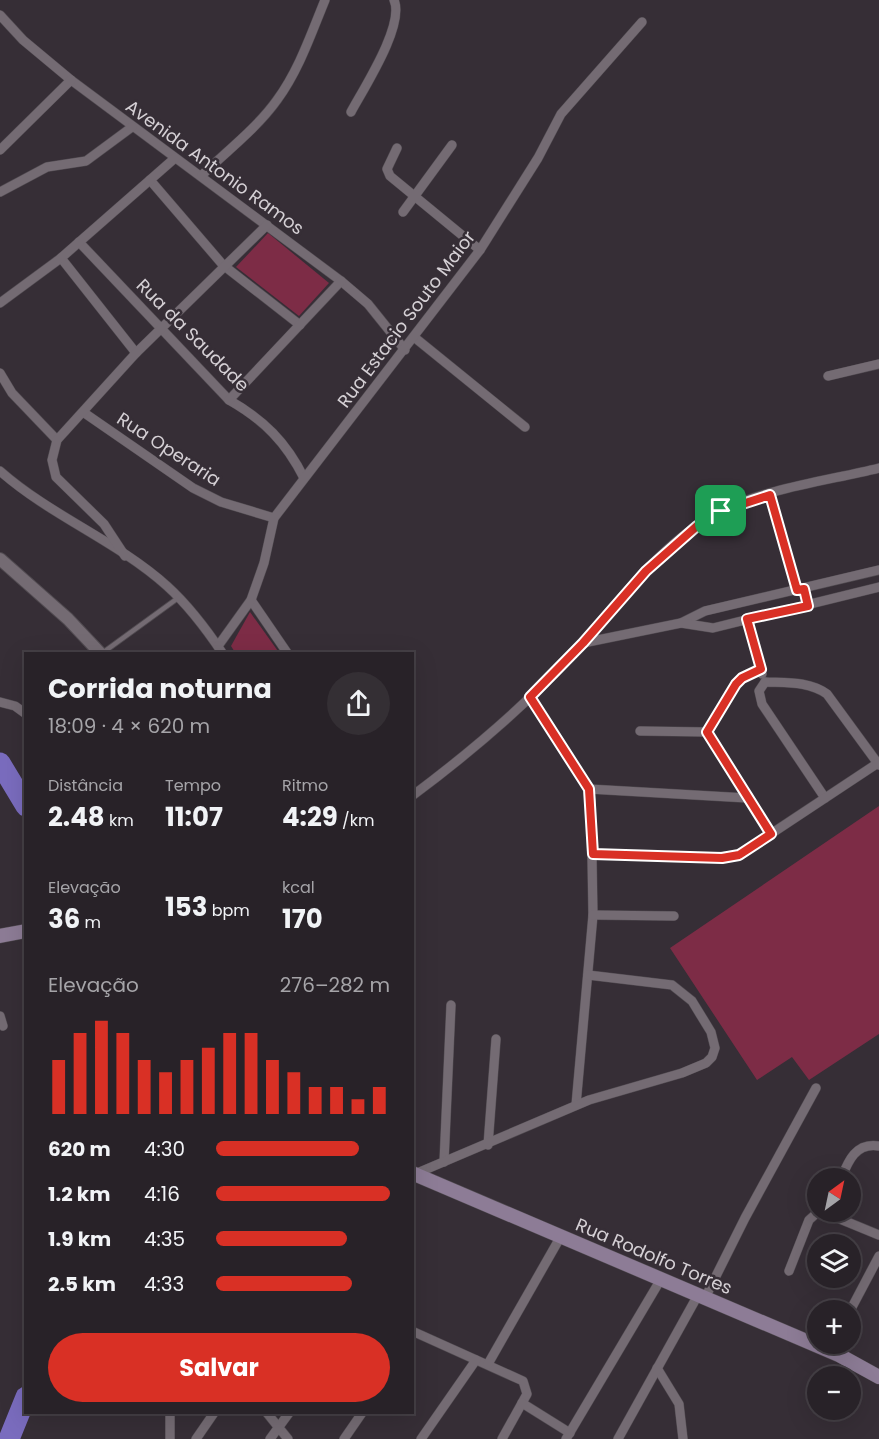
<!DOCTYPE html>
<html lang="pt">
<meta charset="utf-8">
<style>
body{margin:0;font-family:Poppins,sans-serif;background:#342f34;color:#f1f3f6;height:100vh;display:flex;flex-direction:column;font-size:22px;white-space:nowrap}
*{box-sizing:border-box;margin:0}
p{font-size:20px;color:#a5a4a8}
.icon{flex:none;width:33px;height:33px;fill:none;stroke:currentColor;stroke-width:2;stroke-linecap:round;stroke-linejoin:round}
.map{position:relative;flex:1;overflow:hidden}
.side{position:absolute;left:24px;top:652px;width:390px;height:762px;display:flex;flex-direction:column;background:#282228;border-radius:0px;box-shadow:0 6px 24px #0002,0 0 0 2px #443f45}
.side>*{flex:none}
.needle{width:39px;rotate:33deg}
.tools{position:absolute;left:807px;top:1168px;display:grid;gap:12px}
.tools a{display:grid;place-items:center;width:54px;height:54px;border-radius:50%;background:#282228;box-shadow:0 6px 24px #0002,0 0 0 2px #443f45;font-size:30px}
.pin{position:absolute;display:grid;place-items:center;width:51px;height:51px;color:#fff;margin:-26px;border-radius:12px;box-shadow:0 3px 9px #0006}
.round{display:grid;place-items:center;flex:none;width:63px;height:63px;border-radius:32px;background:#342f34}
.headline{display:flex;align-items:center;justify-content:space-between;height:102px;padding:0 24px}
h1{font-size:27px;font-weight:700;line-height:45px}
.metrics{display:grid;grid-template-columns:repeat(3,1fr);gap:9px;height:102px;padding:6px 24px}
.metrics div{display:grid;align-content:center}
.metrics b{font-size:26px;font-weight:700}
.metrics small{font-size:16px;font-weight:400}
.metrics p{font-size:16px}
.chart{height:168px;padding:12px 24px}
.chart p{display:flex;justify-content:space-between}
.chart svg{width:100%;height:108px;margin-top:6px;stroke:#d93025;stroke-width:6}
.button{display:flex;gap:12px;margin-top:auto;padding:12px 24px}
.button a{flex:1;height:69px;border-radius:36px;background:#d93025;color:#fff;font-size:24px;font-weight:700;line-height:69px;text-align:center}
ul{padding:0 24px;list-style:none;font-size:20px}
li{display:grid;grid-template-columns:96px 72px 1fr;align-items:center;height:45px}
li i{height:15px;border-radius:8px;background:#d93025}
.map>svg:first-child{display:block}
.green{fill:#7d2c46}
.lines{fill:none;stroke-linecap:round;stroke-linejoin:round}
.river{stroke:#7a6cbe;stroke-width:21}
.service-casing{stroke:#514b51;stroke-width:6}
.minor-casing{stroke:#514b51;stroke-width:10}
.tertiary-casing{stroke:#514b51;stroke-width:14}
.secondary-casing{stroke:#514b51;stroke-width:15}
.service{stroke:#746b73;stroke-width:4.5}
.minor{stroke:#746b73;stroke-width:9}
.tertiary{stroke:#746b73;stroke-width:12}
.secondary{stroke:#8d7c96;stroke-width:14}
.route-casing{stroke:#fff;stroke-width:12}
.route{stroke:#d93025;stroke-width:8}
.labels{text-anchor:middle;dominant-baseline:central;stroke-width:5;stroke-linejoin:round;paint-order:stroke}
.street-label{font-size:18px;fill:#d5d0d5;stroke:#362e36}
</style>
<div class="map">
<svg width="879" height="1439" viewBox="0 0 879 1439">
<rect width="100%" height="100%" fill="#362e36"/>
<g class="green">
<path d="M268 233 329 283 299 316 236 267Z"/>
<path d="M250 612 280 654H236L231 646Z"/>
<path d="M879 806V1034L809 1080 792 1057 757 1080 670 948Z"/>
</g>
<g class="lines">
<g class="river">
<path d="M0 763 26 806"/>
<path d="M9 1439 26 1397"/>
</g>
<g class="service-casing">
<path id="service" d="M101 654 178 598"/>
</g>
<g class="minor-casing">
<g id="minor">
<path d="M0 15 23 40 71 80 341 281 368 304 405 350"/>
<path d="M351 112C364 88 405 25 394 0"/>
<path d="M397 148 387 169 390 176 480 250"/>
<path d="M0 150 71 80"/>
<path d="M202 175C227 151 257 128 277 100 299 70 311 34 325 0"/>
<path d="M150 180 223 265 300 325"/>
<path d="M0 192 47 167 86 161 132 127"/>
<path d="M403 212 452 145"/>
<path d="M79 242 229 400C264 420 286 442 304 478"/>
<path d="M61 258 136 353"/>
<path d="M0 303 61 258 175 158"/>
<path d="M414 337 525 427"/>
<path d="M0 373 12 393 57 440"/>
<path d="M828 376 879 364"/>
<path d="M229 400 341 281"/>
<path d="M83 412 193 488 221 502 274 518"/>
<path d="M0 471C51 516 117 541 167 586 188 605 207 630 223 654"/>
<path d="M770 495 797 590"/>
<path d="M125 556 104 524 56 477 52 460 57 440 136 353 267 225"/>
<path d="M251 600 288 654"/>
<path d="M747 619 762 674"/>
<path d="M681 623 705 611 879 570"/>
<path d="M583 643 681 623 713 628 879 587"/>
<path d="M218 646 251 600 264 563 274 518 480 250 538 158 561 114 642 22"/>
<path d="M761 669 742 678 736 684 707 732 771 834"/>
<path d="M765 682C786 683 809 681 827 694L879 765"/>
<path d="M765 682 759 691 762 704 825 798"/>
<path d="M530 697 589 789 591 801 593 915 576 1105"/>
<path d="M0 702 15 706 26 714"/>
<path d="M640 731 707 732"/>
<path d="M589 789 747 798"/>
<path d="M412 796C463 758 514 715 558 670 607 619 656 544 721 511 764 489 831 480 879 468"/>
<path d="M593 854 707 858 739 855 878 763"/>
<path d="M593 915 674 916"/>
<path d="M0 1016 3 1026"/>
<path d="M488 1145 496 1039"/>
<path d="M444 1162 451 1005"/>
<path d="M415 1174 589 1100 682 1073 706 1063 712 1057 715 1048 711 1032 692 1001 672 985 588 975"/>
<path d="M841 1179C848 1161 856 1142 879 1146"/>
<path d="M823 1212 879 1235"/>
<path d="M789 1271 809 1220 818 1212"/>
<path d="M705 1298 745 1218 816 1088"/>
<path d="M850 1311 879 1256"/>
<path d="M412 1331 523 1381 527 1394 502 1439"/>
<path d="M488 1364 561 1236"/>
<path d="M657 1368 679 1404 683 1439"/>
<path d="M522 1403 570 1433"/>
<path d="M267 1413 288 1439"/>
<path d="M170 1439V1413"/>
<path d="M196 1439 214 1413"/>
<path d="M270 1439 289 1413"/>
<path d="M344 1439 362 1413"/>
<path d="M421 1439 476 1360"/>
<path d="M566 1439 661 1279"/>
<path d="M618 1439 698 1295"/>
</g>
</g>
<g class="tertiary-casing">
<path id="tertiary" d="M0 559 68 619 101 654"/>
</g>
<g class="secondary-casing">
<g id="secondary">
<path d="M0 936 26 931"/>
<path d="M412 1173 839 1355 879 1377"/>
</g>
</g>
<use href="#service" class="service"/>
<use href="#minor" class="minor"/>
<use href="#tertiary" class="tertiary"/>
<use href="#secondary" class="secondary"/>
</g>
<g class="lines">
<g class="route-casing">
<path id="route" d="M770 495 797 590 804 589 808 606 747 619 761 669 742 678 736 684 707 732 771 834 739 855 722 858 593 854 589 789 530 697 583 643 646 571 697 526 721 511Z"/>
</g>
<use href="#route" class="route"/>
</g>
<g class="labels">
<g class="street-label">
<text transform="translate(215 167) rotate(36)">Avenida Antonio Ramos</text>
<text transform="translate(406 319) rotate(-53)">Rua Estacio Souto Maior</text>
<text transform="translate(193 335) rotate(45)">Rua da Saudade</text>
<text transform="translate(169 449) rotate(33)">Rua Operaria</text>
<text transform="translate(654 1256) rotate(23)">Rua Rodolfo Torres</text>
</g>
</g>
</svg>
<div class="tools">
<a><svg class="needle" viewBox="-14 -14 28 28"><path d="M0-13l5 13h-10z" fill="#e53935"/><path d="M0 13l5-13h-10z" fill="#a5a4a8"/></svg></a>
<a><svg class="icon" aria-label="layers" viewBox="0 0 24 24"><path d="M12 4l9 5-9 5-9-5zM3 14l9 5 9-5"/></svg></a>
<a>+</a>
<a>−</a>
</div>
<div class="pin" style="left:721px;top:511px;background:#1e9e55"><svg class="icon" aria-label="arrive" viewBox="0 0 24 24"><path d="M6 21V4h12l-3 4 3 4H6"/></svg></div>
<section class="side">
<div class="headline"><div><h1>Corrida noturna</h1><p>18:09 · 4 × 620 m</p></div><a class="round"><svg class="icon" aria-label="share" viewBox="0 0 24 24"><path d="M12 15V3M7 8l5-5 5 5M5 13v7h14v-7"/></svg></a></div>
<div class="metrics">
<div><p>Distância</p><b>2.48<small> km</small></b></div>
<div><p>Tempo</p><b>11:07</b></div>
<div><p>Ritmo</p><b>4:29<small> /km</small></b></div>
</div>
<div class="metrics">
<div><p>Elevação</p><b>36<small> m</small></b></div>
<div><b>153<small> bpm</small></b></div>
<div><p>kcal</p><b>170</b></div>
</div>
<div class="chart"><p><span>Elevação</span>276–282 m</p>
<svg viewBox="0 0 160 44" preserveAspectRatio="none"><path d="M5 44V22M15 44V11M25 44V6M35 44V11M45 44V22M55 44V27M65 44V22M75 44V17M85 44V11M95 44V11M105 44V22M115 44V27M125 44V33M135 44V33M145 44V38M155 44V33"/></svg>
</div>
<ul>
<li><b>620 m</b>4:30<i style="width:82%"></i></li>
<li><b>1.2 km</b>4:16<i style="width:100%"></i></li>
<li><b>1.9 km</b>4:35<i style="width:75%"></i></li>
<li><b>2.5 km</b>4:33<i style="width:78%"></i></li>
</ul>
<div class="button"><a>Salvar</a></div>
</section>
</div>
